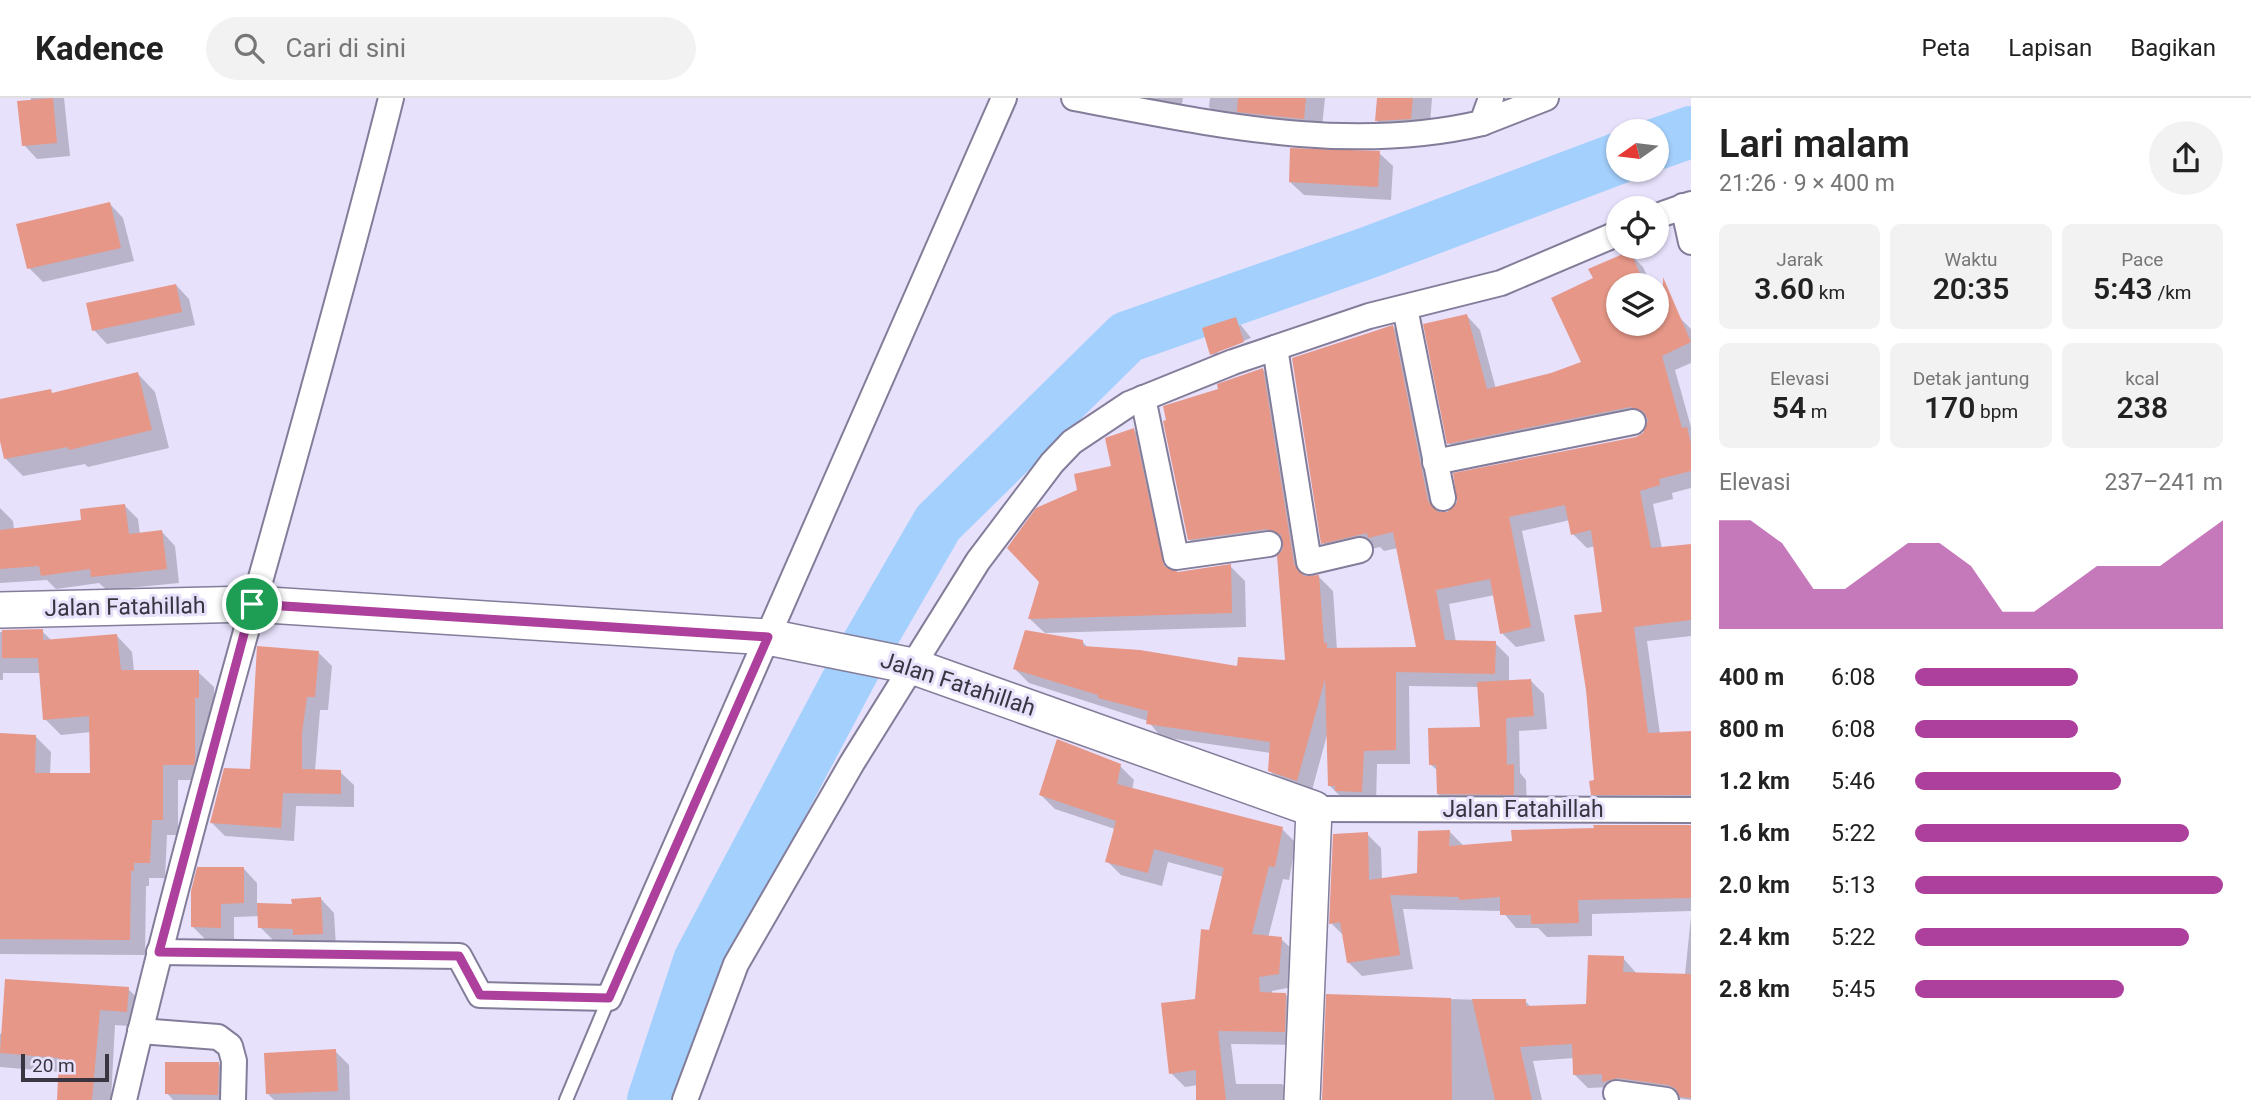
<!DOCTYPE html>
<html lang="id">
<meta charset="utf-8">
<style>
body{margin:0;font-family:Roboto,sans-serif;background:#f2f2f2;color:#222;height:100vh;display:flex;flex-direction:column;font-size:26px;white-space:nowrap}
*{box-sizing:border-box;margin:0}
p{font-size:23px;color:#767676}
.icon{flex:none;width:38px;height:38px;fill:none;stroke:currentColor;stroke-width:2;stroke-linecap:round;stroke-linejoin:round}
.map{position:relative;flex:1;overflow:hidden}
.details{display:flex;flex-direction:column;background:#fff;width:560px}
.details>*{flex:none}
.needle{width:46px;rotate:256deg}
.tools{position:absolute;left:1606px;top:21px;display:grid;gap:14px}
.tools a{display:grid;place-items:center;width:63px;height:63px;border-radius:50%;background:#fff;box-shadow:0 2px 5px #0004;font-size:35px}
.scale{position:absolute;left:21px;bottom:18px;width:88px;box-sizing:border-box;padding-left:7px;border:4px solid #393642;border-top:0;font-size:19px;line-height:24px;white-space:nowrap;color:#393642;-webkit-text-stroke:5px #e8e1fc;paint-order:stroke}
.pin{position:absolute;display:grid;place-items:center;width:60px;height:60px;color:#fff;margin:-30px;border:4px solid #fff;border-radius:50%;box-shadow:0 2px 7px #0007}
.round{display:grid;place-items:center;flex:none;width:74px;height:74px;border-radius:37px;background:#f2f2f2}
.summary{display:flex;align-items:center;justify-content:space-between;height:119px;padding:0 28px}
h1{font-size:38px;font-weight:600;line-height:52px}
.figures{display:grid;grid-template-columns:repeat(3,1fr);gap:10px;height:119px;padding:7px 28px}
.figures div{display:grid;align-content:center;border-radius:10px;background:#f2f2f2;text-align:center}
.figures b{font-size:30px;font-weight:600}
.figures small{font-size:19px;font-weight:400}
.figures p{font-size:19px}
.chart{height:196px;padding:14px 28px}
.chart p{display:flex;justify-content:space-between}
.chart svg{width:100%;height:126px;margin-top:7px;fill:#ad3f9d;opacity:.7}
ul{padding:0 28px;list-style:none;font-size:23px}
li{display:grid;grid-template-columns:112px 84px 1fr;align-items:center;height:52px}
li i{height:18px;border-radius:9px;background:#ad3f9d}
header{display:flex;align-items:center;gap:42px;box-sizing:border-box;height:98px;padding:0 35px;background:#fff;border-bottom:2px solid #e0e0e0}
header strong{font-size:33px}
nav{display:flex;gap:38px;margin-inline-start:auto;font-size:24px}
.search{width:490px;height:63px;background:#f2f2f2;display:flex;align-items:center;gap:18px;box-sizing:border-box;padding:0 24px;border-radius:38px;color:#767676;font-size:26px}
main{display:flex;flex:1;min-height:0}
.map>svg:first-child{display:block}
.shadow{fill:#0003}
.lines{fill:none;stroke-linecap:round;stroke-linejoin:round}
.river{stroke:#a4d0fd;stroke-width:52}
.building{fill:#e69787}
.lane-casing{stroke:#847d9a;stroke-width:16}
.street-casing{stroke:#847d9a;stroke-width:28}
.secondary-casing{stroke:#847d9a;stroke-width:38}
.lane{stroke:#fff;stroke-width:12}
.street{stroke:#fff;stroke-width:24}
.secondary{stroke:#fff;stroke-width:35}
.route-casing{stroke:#fff;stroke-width:14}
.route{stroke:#ad3f9d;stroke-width:9}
.labels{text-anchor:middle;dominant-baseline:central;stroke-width:6;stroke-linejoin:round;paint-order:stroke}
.street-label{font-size:23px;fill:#393642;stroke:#e8e1fc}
</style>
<header>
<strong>Kadence</strong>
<div class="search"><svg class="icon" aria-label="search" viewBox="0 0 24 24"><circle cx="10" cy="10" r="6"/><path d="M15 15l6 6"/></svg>Cari di sini</div>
<nav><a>Peta</a><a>Lapisan</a><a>Bagikan</a></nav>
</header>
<main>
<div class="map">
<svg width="1691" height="1002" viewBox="0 0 1691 1002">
<rect width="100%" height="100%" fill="#e8e1fc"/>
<g class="shadow">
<path d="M31 0H64L70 58 37 61 24 47Z"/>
<path d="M1078 0H1183L1180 17Z"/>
<path d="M1210 0H1325L1321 38 1227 26 1209 9Z"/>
<path d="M1379 0H1432L1429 38 1394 40 1377 23Z"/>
<path d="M1379 55 1393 68 1391 102 1304 97 1290 84Z"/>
<path d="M110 106 123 120 134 163 43 184 29 170Z"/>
<path d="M1629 155 1643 169 1651 187H1619V226H1657V201L1667 223 1678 218 1691 231V265L1675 272 1691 329V390L1672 395 1673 401 1653 406 1662 451 1691 447V538L1647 543 1660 636 1691 634V711L1607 710 1592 696 1596 684 1603 515 1595 448 1587 450 1573 436 1570 422 1522 433 1545 543 1516 549 1502 535 1495 497 1449 506 1456 544 1495 545 1509 559V584L1531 583 1544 596 1547 631 1519 633 1520 675 1526 682 1527 710 1452 709 1438 696V673L1430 666 1481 631 1479 589 1409 588 1410 666H1377L1376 707 1343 701 1329 687 1327 637 1311 696 1284 687 1270 673 1271 655 1161 639 1148 623 1029 585 1015 571 1082 543 1088 550 1238 571 1287 564 1282 445 1203 456 1189 441 1220 292 1263 272 1277 286 1307 479H1319L1333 493 1337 552 1418 551 1398 450 1384 453 1380 449 1337 459 1323 445 1393 229 1407 243 1441 416H1447L1645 336 1649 324 1645 323 1463 360 1449 345 1466 217 1480 232 1496 291 1552 277 1583 265 1595 181Z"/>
<path d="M176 187 189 201 195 227 107 246 94 232Z"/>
<path d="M1236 221 1251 240 1218 253V256L1252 243 1257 258 1226 270 1212 256Z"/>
<path d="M138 276 155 294 169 350 88 369 85 366 23 378 5 360 0 334V303L50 293 54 297Z"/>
<path d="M1134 332 1148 347 1177 475 1230 468 1245 483 1246 529 1045 535 1030 521 1079 393 1113 369Z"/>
<path d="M124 407 138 421 140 437 162 434 175 448 179 485 107 492 99 485 56 491 47 482 0 485V410L13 423 14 432 83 424Z"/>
<path d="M42 533 52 543 117 538 132 554 134 573 198 574 214 589V615H210V678L209 682H178V737H167L165 780H149V788H146L145 857 0 856V637L35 638 51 654 50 677H92L91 634 61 637 45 621 41 575H3V582H0V534Z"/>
<path d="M319 555 332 568 328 612H320L315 673 340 674 354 687V709L296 708 294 743 225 738 212 725 252 672Z"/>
<path d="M1120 668 1134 682 1132 692 1282 731 1296 745 1289 782 1283 781 1268 840 1281 841 1296 855 1292 889 1272 893V896L1286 897 1300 911 1298 947 1231 946 1236 986H1282L1296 1002H1198V987L1185 989 1171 975 1196 902 1224 779 1168 764 1162 788 1121 777 1107 763 1115 731 1055 711 1041 697Z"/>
<path d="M1691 729V813L1592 816V838L1547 839 1538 830H1516L1502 813 1403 811 1413 871 1362 878 1348 864 1344 838 1331 825 1367 736 1381 750 1382 782 1419 776 1449 733 1464 748Z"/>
<path d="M244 771 257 785V807L294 808 321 801 334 815 336 849 309 850 302 843H274L260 829V818L234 819V843L206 842 193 829Z"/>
<path d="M1691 818V1002L1610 989 1588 990 1574 976V960L1533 963 1542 1002H1324L1328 898 1525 903 1532 910 1588 908 1623 860 1637 876 1685 877Z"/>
<path d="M128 891 144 906 142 929 115 927 111 1002H59L60 974 0 969V936Z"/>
<path d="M335 953 349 967 350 1002H274L267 995Z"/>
<path d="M218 965 232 979 231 1002H173L167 995Z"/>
</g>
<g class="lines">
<g class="river">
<path d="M1657 46 1691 34"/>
<path d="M653 1002 699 863 858 563 938 425 1127 239 1367 155 1619 60"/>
</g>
</g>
<g class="building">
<path d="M53 0 57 45 22 48 17 3Z"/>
<path d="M1238 0H1306L1304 21 1237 14Z"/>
<path d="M1377 0H1413L1411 21 1375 23Z"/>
<path d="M1290 50 1380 53 1378 89 1289 84Z"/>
<path d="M110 104 121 150 27 171 16 126Z"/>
<path d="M1630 153 1645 187H1619V226H1657V216L1663 228V179L1691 244 1662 258 1682 330 1687 329 1691 346V373L1659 381 1660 387 1640 393 1651 450 1691 446V522L1634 529 1648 635 1691 633V697H1591L1589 683 1594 682 1586 592 1574 517 1602 514 1591 432 1571 437 1565 407 1509 419 1531 529 1500 536 1490 481 1436 492 1445 542 1496 543 1495 576 1396 574V652L1364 653 1362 694 1335 693V688H1328L1325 581 1297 683 1268 673 1270 644 1146 626 1148 613 1098 600V597L1013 571 1025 532 1083 542V548L1140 552 1237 568 1238 559 1285 562 1277 458 1283 451 1281 437 1267 431 1188 442 1163 323 1166 322 1163 308 1218 291 1217 286 1263 270 1294 466 1304 478 1319 477 1324 545H1327V550L1416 549 1393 434 1368 440 1367 435 1321 446 1292 260 1393 227 1428 403 1438 414H1447L1457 404 1453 375 1636 339 1643 335 1648 322 1644 314 1630 309 1447 346 1423 226 1467 216 1487 291 1551 275 1581 264 1551 200 1593 180 1588 171Z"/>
<path d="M176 186 182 214 92 233 86 205Z"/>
<path d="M1236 219 1244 244 1210 257 1202 230Z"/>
<path d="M138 274 152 332 69 352 68 349 4 361 0 343V301L51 291 52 295Z"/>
<path d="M1134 330 1164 468 1178 474 1231 466 1232 515 1028 521 1039 484 1007 450 1036 410 1077 392 1074 376 1111 368 1105 340Z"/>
<path d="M125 406 129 436 162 432 167 471 91 479 90 471 41 478 39 468 0 471V432L81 422 80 411Z"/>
<path d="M43 531V542L117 536 121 572H199V600H195V662L194 667H163V722H152L150 765H134V773H131L130 842 0 841V635L36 637 35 675H90L89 618 43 622 38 560H2V532Z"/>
<path d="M257 548 319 553 315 599H307L302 635V671L341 672V696L283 695 281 730 210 725 224 670 250 671Z"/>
<path d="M1531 581 1534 618 1506 620 1507 667 1514 666V697L1437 696 1436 667H1429L1428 630 1480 629 1477 584Z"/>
<path d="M1057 641 1121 666 1117 686 1283 729 1275 769 1269 768 1252 836 1282 839 1279 876 1259 879 1260 894 1286 895 1285 934 1218 933 1226 1002H1196V972L1169 976 1161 905 1195 901 1201 831 1209 832 1224 770 1154 751 1148 775 1105 764 1116 723 1039 697Z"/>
<path d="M1593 727H1691V800L1578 802 1579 825 1531 826V817H1500V799L1459 802V799L1390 797 1400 857 1347 865 1340 824 1329 826 1333 736 1368 734 1369 782 1417 775 1418 733 1450 732 1449 748 1512 743 1511 732 1594 730Z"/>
<path d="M197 769H244V805L221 806V830L191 829V793Z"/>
<path d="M321 799 323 836 293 837V831L258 830 257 805 292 806 291 801Z"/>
<path d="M1588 857 1624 858 1623 874 1691 876V1000L1680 999 1676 991 1668 987 1618 980 1602 984V976L1573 977 1572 946 1520 949 1532 1002H1495L1472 901H1526V908L1586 906Z"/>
<path d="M5 881 129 889 127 914 100 912 92 1002H57L59 960 0 955Z"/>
<path d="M1326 896 1451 900 1452 1002H1322Z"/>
<path d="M336 951 338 993 266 996 264 955Z"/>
<path d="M165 964H219L218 997 165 996Z"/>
</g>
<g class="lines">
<g class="lane-casing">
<path id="lane" d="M566 1002 609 900"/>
</g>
<g class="street-casing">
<g id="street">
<path d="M1074 0C1209 25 1346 57 1482 25L1491 0"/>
<path d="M1482 25 1546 0"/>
<path d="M1683 108 1691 144"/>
<path d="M1657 118 1691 106"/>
<path d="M1405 210 1443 400"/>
<path d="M1275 250 1309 464 1360 452"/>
<path d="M1143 300 1176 459 1269 446"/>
<path d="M1435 364 1633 324"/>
<path d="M1314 711 1691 712"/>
<path d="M159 854 459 858 480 897 609 900 1004 0"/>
<path d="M140 933 218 939 230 948 234 963 233 1002"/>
<path d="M1616 995 1666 1002"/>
<path d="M124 1002C202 665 307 335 391 0"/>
<path d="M685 1002 736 866 852 665 978 463 1052 365 1072 344 1129 306 1233 264 1369 218 1501 185 1619 135"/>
</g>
</g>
<g class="secondary-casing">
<path id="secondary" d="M0 512 252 506 768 539 912 568 1314 711 1302 1002"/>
</g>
<use href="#lane" class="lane"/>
<use href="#street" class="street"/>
<use href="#secondary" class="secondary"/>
</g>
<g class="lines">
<g class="route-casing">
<path id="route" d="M252 506 768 539 609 900 480 897 459 858 159 854Z"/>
</g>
<use href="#route" class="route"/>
</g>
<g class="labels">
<g class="street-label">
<text transform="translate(125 509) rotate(-1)">Jalan Fatahillah</text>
<text transform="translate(958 586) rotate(18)">Jalan Fatahillah</text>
<text x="1523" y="711">Jalan Fatahillah</text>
</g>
</g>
</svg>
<div class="tools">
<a><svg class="needle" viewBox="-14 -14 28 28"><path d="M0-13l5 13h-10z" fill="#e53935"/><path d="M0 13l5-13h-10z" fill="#767676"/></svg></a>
<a><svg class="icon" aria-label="locate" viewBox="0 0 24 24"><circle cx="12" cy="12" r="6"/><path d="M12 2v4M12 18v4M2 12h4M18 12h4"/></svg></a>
<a><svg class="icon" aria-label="layers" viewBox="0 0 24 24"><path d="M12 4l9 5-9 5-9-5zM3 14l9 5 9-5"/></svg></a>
</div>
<div class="scale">20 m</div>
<div class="pin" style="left:252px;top:506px;background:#1e9e55"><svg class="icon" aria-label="arrive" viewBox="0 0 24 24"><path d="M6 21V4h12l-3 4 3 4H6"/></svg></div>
</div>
<section class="details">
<div class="summary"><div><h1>Lari malam</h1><p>21:26 · 9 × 400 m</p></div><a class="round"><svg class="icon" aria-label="share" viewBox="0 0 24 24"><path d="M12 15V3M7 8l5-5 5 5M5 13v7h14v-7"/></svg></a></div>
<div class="figures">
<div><p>Jarak</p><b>3.60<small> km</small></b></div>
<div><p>Waktu</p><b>20:35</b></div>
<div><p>Pace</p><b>5:43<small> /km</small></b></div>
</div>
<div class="figures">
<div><p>Elevasi</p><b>54<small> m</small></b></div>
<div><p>Detak jantung</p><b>170<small> bpm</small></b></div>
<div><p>kcal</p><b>238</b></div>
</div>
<div class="chart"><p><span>Elevasi</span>237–241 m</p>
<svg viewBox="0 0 160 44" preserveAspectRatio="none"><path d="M0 44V6L10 6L20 14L30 30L40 30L50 22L60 14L70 14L80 22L90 38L100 38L110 30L120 22L130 22L140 22L150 14L160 6V44z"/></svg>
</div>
<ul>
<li><b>400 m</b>6:08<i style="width:53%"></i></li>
<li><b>800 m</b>6:08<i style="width:53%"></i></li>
<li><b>1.2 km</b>5:46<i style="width:67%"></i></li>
<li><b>1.6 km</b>5:22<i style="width:89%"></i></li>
<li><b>2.0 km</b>5:13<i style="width:100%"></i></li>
<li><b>2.4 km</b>5:22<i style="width:89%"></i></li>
<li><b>2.8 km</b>5:45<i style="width:68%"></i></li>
</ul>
</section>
</main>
